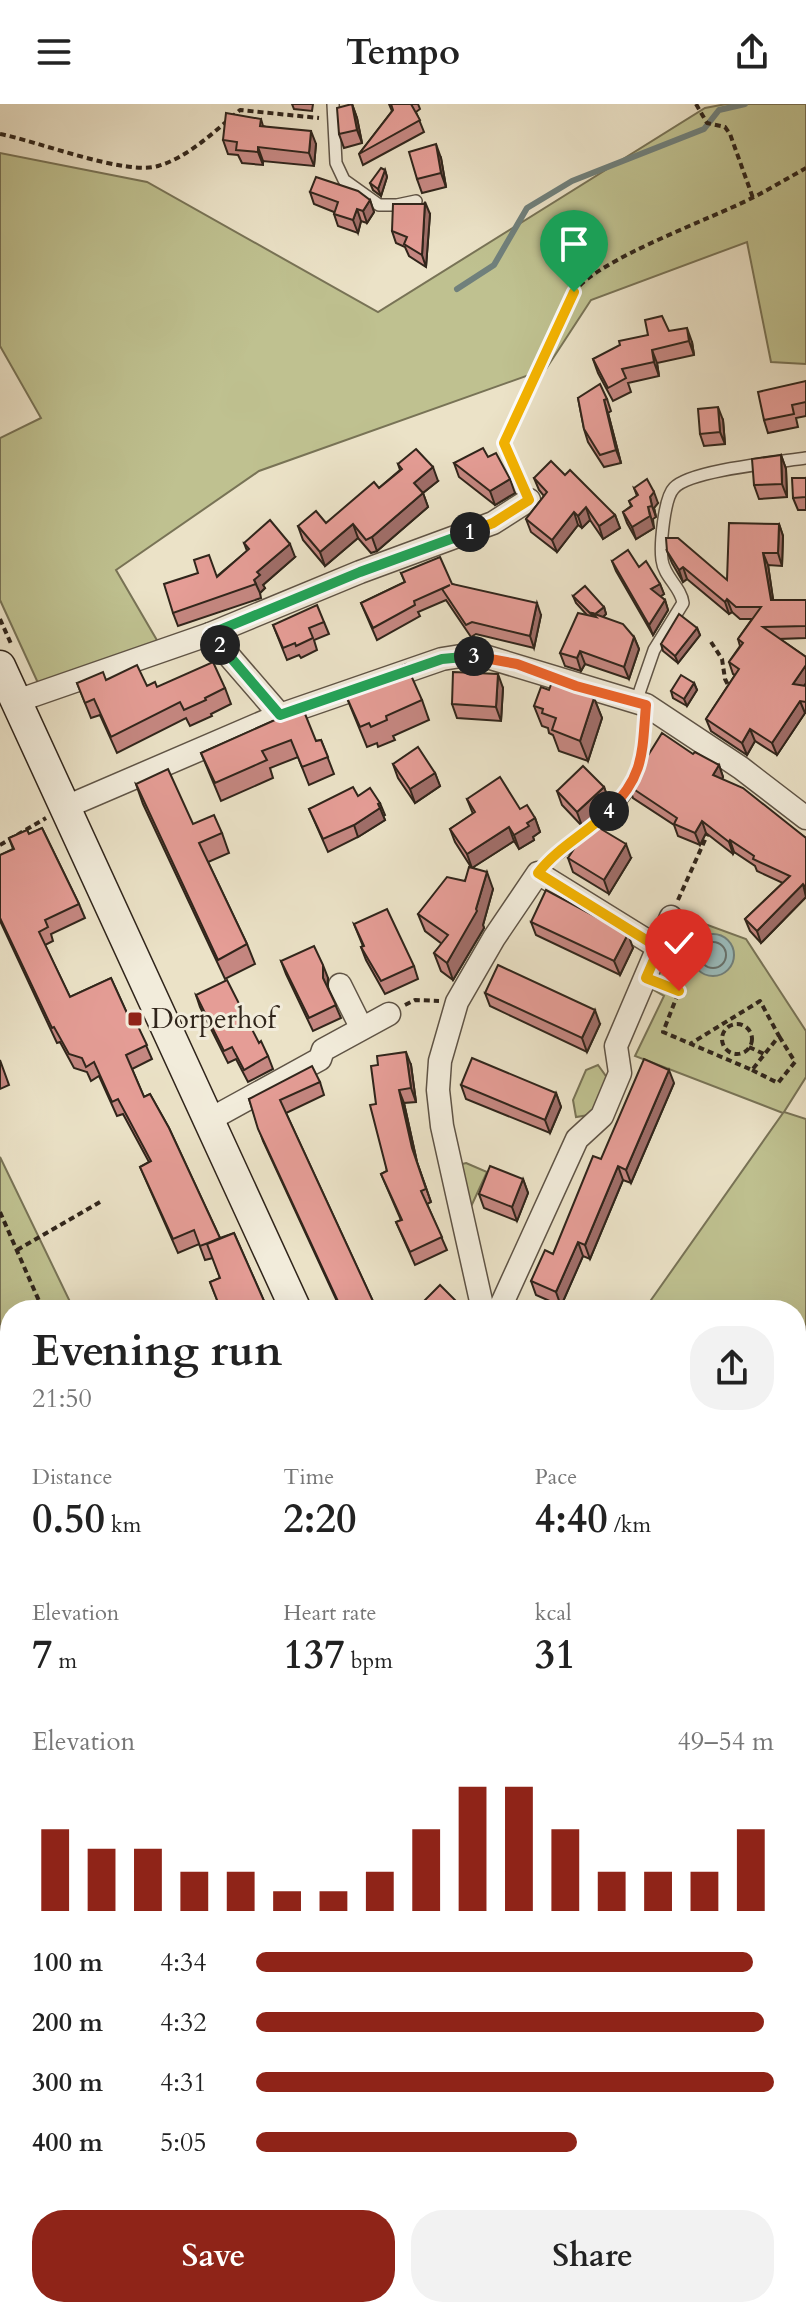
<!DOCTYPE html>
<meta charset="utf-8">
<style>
body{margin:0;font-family:Cardo,serif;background:#f2f2f2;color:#222;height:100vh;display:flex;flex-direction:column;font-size:30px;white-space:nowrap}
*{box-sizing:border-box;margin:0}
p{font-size:26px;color:#767676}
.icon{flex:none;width:44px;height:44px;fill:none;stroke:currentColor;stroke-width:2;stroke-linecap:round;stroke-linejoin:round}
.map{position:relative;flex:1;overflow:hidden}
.panel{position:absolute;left:0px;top:1196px;width:806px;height:1018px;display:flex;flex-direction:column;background:#fff;border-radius:32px 32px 0 0;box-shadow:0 8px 32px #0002}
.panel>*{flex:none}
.pin{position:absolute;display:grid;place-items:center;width:68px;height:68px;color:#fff;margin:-82px -34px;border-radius:50% 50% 50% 0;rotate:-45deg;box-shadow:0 0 8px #0007}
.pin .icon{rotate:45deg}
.km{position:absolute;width:40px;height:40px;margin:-20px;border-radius:50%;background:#222;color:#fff;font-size:22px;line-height:40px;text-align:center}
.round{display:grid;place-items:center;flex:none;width:84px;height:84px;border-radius:32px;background:#f2f2f2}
.head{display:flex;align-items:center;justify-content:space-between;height:136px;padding:0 32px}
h1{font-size:44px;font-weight:600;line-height:60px}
.stats{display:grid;grid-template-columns:repeat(3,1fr);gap:12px;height:136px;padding:8px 32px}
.stats div{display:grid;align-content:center}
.stats b{font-size:40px;font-weight:600}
.stats small{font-size:22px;font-weight:400}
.stats p{font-size:22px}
.chart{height:224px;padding:16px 32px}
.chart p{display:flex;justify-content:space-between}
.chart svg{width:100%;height:144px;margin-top:8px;stroke:#8f2418;stroke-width:6}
.action{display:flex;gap:16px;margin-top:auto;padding:16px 32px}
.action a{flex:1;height:92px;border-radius:32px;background:#8f2418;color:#fff;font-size:32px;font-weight:600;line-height:92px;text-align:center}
.action a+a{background:#f2f2f2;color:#222}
ul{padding:0 32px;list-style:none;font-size:26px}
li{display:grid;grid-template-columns:128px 96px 1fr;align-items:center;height:60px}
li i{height:20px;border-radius:10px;background:#8f2418}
header{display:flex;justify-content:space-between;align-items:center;height:104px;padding:0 32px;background:#fff;font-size:36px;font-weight:600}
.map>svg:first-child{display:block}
.green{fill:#bfc190;stroke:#787356;stroke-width:2}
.water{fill:#9abcbd;stroke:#70807c;stroke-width:2}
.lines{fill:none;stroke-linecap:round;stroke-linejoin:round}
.shore{stroke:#65706c;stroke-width:2}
.stream{stroke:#70807c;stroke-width:6}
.lane-casing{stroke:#5f5446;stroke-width:14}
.street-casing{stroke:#5f5446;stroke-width:25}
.secondary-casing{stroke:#30251b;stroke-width:33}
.path{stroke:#30251b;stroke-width:4;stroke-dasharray:6 4;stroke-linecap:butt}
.lane{stroke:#f2ecdb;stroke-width:11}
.street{stroke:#f2ecdb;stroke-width:22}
.secondary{stroke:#f2ecdb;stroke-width:30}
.wall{fill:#c58781;stroke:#30251b;stroke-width:2}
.shaded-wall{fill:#a06e69;stroke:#30251b;stroke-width:2}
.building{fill:#e59d96;stroke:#30251b;stroke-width:2}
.split-1-casing{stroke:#fff;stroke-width:16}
.split-2-casing{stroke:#fff;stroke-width:16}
.split-3-casing{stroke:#fff;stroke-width:16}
.split-4-casing{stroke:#fff;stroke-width:16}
.split-5-casing{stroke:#fff;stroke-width:16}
.split-1{stroke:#f5b400;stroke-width:10}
.split-2{stroke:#22a559;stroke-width:10}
.split-3{stroke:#22a559;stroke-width:10}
.split-4{stroke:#f0652b;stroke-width:10}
.split-5{stroke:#f5b400;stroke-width:10}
.poi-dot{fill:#8f2418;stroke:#f2ecdb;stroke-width:3}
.labels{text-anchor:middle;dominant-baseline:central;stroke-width:6;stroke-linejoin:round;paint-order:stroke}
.poi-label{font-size:28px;fill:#30251b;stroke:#f2ecdb;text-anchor:start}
</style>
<header><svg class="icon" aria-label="menu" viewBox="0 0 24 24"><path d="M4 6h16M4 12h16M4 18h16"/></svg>Tempo<svg class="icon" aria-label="share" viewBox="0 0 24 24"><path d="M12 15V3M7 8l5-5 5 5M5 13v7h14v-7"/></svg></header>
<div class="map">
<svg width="806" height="2213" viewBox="0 0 806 2213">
<rect width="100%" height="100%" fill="#ebe2c7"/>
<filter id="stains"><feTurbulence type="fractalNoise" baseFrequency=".0025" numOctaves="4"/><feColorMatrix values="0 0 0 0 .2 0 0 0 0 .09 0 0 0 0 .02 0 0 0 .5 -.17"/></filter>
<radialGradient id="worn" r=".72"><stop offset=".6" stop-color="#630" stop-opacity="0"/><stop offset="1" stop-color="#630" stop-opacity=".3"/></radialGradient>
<g class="green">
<path d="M726 0H806V260L771 258 747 138 591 196 546 265 259 367 116 466 158 538 38 579 0 496V334L41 314 0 242V49L147 78 378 208 705 4Z"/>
<path d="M683 812 746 835 806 927V973L784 1008 806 1015V1604L796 1593V1206H644L783 1009 635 952 664 892 652 885Z"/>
<path d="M598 961 608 975 595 1010 576 1013 573 996 586 966Z"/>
<path d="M0 1053 74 1206H10V1907L4 1910 10 1917V2155L0 2165Z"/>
<path d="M466 1059 487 1068 469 1107 458 1061Z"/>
<path d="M796 1619 806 1631V1859L796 1843Z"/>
<path d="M806 1950V2150L798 2152 796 1956Z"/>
<path d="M343 2204H677L680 2213H354Z"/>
</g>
<circle class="water" cx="713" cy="851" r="21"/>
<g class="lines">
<circle class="shore" cx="713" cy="851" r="13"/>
<path class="stream" d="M457 185 494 161 527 104 572 77 704 25 719 6 745 0"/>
<g class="lane-casing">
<g id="lane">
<path d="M333 0 336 59 344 76 379 101H397L416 97"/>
<path d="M504 339 529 396"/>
<path d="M636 598 654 546 683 499C681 483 664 473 662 456 660 441 664 394 674 384 690 366 780 358 806 354"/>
<path d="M538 769C552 751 568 743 586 730 606 714 633 688 640 663 645 643 644 621 646 601"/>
<path d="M796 1605 806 1617"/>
<path d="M796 1944 806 1933"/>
</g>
</g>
<g class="street-casing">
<g id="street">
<path d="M210 530 280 611"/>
<path d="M17 597 210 530 360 468 493 419 529 396"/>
<path d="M66 703 280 611 442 555 467 551 484 552 646 601 741 664 806 714"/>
<path d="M340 881 361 923"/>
<path d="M209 1016 320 955 323 946 389 910"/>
<path d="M483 1206 442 1022 438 986 440 957 457 898 494 834 538 769 659 844"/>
<path d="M499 1206 577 1035 602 1012 620 969 616 942 671 813"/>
<path d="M0 2173 10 2163"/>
</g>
</g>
<g class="secondary-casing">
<g id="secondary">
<path d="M0 562 296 1206"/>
<path d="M689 2204 692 2213"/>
</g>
</g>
<g class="path">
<path d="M696 0 707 19 725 23 730 30 753 94"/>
<path d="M0 30C37 37 126 72 158 62 189 53 216 26 240 6L319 14"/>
<path d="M510 325 574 188C598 155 711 115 752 94 770 85 788 74 806 64"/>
<path d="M0 515 12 542"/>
<path d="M711 538 722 555 725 575 730 585"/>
<path d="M0 741 46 714"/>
<path d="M678 796 709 727"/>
<path d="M663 880 679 887 663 928 752 966 779 932 760 897 690 940"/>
<path d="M405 901 415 896 439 897"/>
<circle cx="737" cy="935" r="15"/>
<path d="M749 943 764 950"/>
<path d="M752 966 778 979 795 958 779 932"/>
<path d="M0 1108 43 1206"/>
<path d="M17 1146 100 1098"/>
<path d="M796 1308 806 1285"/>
<path d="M796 1531 806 1511"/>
<path d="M0 1539 10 1534"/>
<path d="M0 1806 10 1797"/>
<path d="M0 1928 10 1938"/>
<path d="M0 2062 10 2052"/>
<path d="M0 2116 10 2119"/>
</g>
<use href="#lane" class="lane"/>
<use href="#street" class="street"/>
<use href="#secondary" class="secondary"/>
</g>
<g class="wall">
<path d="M292 0H313L312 7 294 5Z"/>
<path d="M352 0 357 14 362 39 344 44 339 30Z"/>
<path d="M389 0H418L420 5 416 8 424 28 363 61 359 50 392 7Z"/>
<path d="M261 15 263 22 316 40 314 62 263 57V61L242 59 238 51 228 50 223 36Z"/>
<path d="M441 54 446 83 422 89 417 75Z"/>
<path d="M385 66 387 73 381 92 373 86 370 79Z"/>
<path d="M310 88 370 96 374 108 367 119 361 117 358 129 338 122 334 110V108L314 100Z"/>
<path d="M430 110 426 163 409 152 405 143 396 139 392 127Z"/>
<path d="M669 227 692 238 694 251 657 259 659 272 628 279 631 288 613 297 598 269 593 255Z"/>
<path d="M806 277V312L796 314 798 323 768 329 764 316Z"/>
<path d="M578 294 607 295 611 307 608 309 621 359 604 363 588 338 584 325Z"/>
<path d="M723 316 725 340 704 342 700 330Z"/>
<path d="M781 351 786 365 787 393 759 395 754 381Z"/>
<path d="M488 353 515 389 495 401 459 373 454 359Z"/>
<path d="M398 360 438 377 423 389 428 403 377 447 371 449 358 434 325 462 303 436 298 422 326 419 379 384 400 366Z"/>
<path d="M565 371 615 411 620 424 603 435 590 416 582 424 578 421 557 448 531 428 526 415 544 392 539 386 534 374Z"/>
<path d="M806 374V406H798L793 394Z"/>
<path d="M634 384 658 399 654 404 656 413 653 415 654 424 636 435 627 419 623 408 631 402 629 397 637 392Z"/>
<path d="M779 420 783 432 782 462 768 461 773 496H806V534L780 535 806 553V579L804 582H806V609H805L777 651 755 637 747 651 711 627 706 615 735 571 733 570 729 558 740 542 738 535 752 515H740L732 508 729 510 687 475 683 478 672 459 667 447 727 476Z"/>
<path d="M244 439 295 453 263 481 265 484 260 489 261 494 178 522 173 509 247 447Z"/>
<path d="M612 457 639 463 660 480 664 490 660 492 665 496 668 506 653 531 616 467Z"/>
<path d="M401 469 452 480 541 511 534 544 476 530 471 533 446 496 418 508 420 512 377 536 361 499 405 478Z"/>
<path d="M573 492 604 503 606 510 603 513 634 533 639 545 629 575 585 560 581 567 565 562 560 549 587 511 576 499Z"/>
<path d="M324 518 329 530 314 536 317 546 301 554 299 551 287 556 273 521Z"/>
<path d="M697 524 700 531 678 559 663 547 661 540Z"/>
<path d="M106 576 157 583 225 584 231 600 211 610 212 612 190 622 186 614 117 649 100 611 91 614 77 579Z"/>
<path d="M694 579 697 586 687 602 673 594 671 587Z"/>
<path d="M503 584 501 617 457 614 452 600Z"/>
<path d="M549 586 594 594 602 614 588 657 559 647 553 631 549 629 548 624 542 622 534 602Z"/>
<path d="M344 587 422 596 429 616 393 632 395 636 378 643 377 639 367 643Z"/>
<path d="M275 616 316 637 321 636 334 670 309 681 298 653 270 664 273 674 221 697 201 649Z"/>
<path d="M693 650 719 661 723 673 722 675 806 734V793L761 839 750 827 745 815 783 779 757 767 755 762 734 748 733 750 706 729 700 741 678 732 674 721 633 694 629 682Z"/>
<path d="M393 660 435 669 440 682 415 699 398 674Z"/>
<path d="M136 680 193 720 222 729 229 749 208 758 247 840 255 860 225 875 143 700Z"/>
<path d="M604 683 609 697 582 722 562 701 557 687Z"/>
<path d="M358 692 380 699 385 711 383 712 385 716 358 733 328 748 309 705Z"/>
<path d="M467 695 520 705 535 714 540 728 533 733 534 736 519 745 514 737 473 763 493 785 483 821 484 824 453 876 441 867 434 849 442 840 425 827 418 810 465 777 471 763 455 738 450 725 473 710Z"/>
<path d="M42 724 79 800 85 814 51 830 53 837 45 841 70 893 111 874 131 918 135 916 152 955 132 965 144 993 150 990 169 1024 220 1134 234 1129 268 1206H221L210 1178 220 1174 213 1154 205 1156 199 1140 178 1149 140 1063 149 1058 123 1010 117 1012 99 972 91 977 87 968 74 964 60 938 57 939 0 817V751L13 745 9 734 27 726 29 730Z"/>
<path d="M568 754H631L609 790 573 768Z"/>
<path d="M531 818 633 844 620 871 536 831Z"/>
<path d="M354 820 414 862 418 875 385 890 366 856 361 843 363 842Z"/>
<path d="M281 857 328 874V884L341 914 313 927 286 870Z"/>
<path d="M485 889 600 920 587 948 490 902Z"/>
<path d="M196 891 259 939 268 952 273 965 248 978 236 955 228 959 200 903Z"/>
<path d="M0 956 9 981 0 985Z"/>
<path d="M411 961 416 998 404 999 417 1058 431 1098 427 1100 447 1146 415 1161 396 1118 401 1116 381 1070 387 1067 376 1000Z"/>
<path d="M320 978 324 991 286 1009 377 1206H341L263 1037 249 995Z"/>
<path d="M674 979 631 1079 623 1076 590 1155 583 1152 561 1202 536 1191 531 1177 553 1150 601 1055Z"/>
<path d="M461 981 556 989 561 1003 550 1029 466 995Z"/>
<path d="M523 1075 528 1089 517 1117 484 1104 479 1090Z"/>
</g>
<g class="shaded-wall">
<path d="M352 0 357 14 362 39 357 26Z"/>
<path d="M311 27 316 40 314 62 309 49Z"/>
<path d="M436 40 441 54 446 83 441 69Z"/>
<path d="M258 43 263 57V61L258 48Z"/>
<path d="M385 66 387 73 381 92 378 85Z"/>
<path d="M370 96 374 108 367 119 363 107Z"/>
<path d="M425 98 430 110 426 163 422 151Z"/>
<path d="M357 105 361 117 358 129 353 116Z"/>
<path d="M687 224 692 238 694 251 689 237Z"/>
<path d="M652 246 657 259 659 272 654 258Z"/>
<path d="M604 296 608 309 621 359 616 346Z"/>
<path d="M718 303 723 316 725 340 720 328Z"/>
<path d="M781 351 786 365 787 393 782 380Z"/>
<path d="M433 363 438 377 419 392 414 379Z"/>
<path d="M510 375 515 389 495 401 490 387Z"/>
<path d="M654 388 658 399 654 404 656 413 652 402 650 393Z"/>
<path d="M423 389 428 403 377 447 372 433Z"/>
<path d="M586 403 590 416 582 424 578 412Z"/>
<path d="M648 403 654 424 636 435 632 423Z"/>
<path d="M574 408 578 421 557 448 552 436Z"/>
<path d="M615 411 620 424 603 435 599 422Z"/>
<path d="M353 420 358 434 325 462 320 448Z"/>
<path d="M779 420 783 432 782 462 778 449Z"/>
<path d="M290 440 295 453 263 481 265 484 260 489 254 476 257 468Z"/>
<path d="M763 449 768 461 775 508 771 496Z"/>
<path d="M683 463 687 475 683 478 679 466Z"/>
<path d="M660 480 664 490 655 496 651 485Z"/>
<path d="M727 495 732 508 729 510 725 498Z"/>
<path d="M665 496 668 506 653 531 649 521Z"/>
<path d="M537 499 541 511 534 544 530 532Z"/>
<path d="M604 503 606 510 598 518 594 511Z"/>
<path d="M697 524 700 531 678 559 675 552Z"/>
<path d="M634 533 639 545 629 575 624 563Z"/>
<path d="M580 547 585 560 581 567 577 554Z"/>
<path d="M806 561V579L797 592 793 580Z"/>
<path d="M498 570 503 584 501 617 496 603Z"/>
<path d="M694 579 697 586 687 602 684 595Z"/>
<path d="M594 594 602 614 588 657 580 637Z"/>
<path d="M800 597 805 609 777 651 772 639Z"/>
<path d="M750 625 755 637 747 651 742 639Z"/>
<path d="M719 661 723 673 718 683 713 671Z"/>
<path d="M435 669 440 682 415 699 410 685Z"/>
<path d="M604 683 609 697 582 722 577 708Z"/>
<path d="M380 704 385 716 358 733 354 721Z"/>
<path d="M535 714 540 728 533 733 534 736 519 745 514 731 527 719Z"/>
<path d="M702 717 706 729 700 741 695 729Z"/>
<path d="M509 723 514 737 472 764 467 750Z"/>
<path d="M730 736 734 748 733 750 729 738Z"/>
<path d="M626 740 631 754 609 790 604 776Z"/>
<path d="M487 768 493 785 483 821 484 824 453 876 447 859 476 805Z"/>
<path d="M803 780 806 793 761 839 757 827Z"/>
<path d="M628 830 633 844 620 871 614 857Z"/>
<path d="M323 861 328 874 327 887 323 874Z"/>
<path d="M595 906 600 920 587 948 582 934Z"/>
<path d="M406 948 411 961 416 998 411 984Z"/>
<path d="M669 966 674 979 631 1079 626 1066Z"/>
<path d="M399 986 404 999 417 1058 431 1098 412 1044Z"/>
<path d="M556 989 561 1003 550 1029 545 1016Z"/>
<path d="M618 1062 623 1076 590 1155 585 1141Z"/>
<path d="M523 1075 528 1089 517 1117 512 1103Z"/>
<path d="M578 1138 583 1152 561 1202 556 1188Z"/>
<path d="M798 1879 803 1893 796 1904V1883Z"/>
</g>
<g class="building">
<path d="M352 0 357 26 339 30 337 4Z"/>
<path d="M391 0H411L420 16 359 50 393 6Z"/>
<path d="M226 9 261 15 260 22 311 27 309 49 258 43V48L236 46 237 38 223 36Z"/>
<path d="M436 40 441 69 417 75 409 48Z"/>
<path d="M381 64 385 66 378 85 370 79Z"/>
<path d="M316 73 358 87 370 96 363 107 357 105 353 116 334 110 338 98 310 88Z"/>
<path d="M425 98 422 151 404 140 407 133 392 127 393 100H424Z"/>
<path d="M662 212 669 227 687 224 689 237 652 246 654 258 622 265 626 274 608 284 593 255 620 241 619 237 648 231 645 216Z"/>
<path d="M806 277V298L792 301 794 310 764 316 758 288Z"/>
<path d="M600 280 607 295 604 296 616 346 600 351 584 325 578 294Z"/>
<path d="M718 303 720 328 700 330 698 305Z"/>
<path d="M483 344 488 353 496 349 510 375 490 387 454 359Z"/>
<path d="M416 345 433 363 414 379 423 389 372 433 366 436 353 420 320 448 298 422 316 407 326 419 374 378 379 384 402 365 398 360Z"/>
<path d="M781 351 782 380 754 381 752 355Z"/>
<path d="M551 357 565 371 570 366 615 411 599 422 586 403 578 412 574 408 552 436 526 415 547 388 534 374Z"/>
<path d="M792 374H806V393L793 394Z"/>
<path d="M647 375 654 388 650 393 652 402 648 403 650 412 632 423 623 408 632 402 629 397 638 391 634 384Z"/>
<path d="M270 416 290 440 257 468 260 471 254 476 256 480 173 509 164 480 198 469 194 456 209 451 217 473 249 445 244 439Z"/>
<path d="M729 419 779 420 778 449H763L771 496H806V522L763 523 806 553V561L793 580 806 582V598L800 597 772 639 750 625 742 639 706 615 739 565 729 558 743 539 738 535 761 503H736L727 495 725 498 683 463 679 466 667 447 666 434H678L727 476Z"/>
<path d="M628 446 639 463 646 457 660 480 651 485 665 496 649 521 612 457Z"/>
<path d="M440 453 452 480 537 499 530 532 472 518 466 521 442 485 450 481 414 497 415 501 373 524 361 499 405 478 401 469Z"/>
<path d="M585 482 604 503 595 510 592 509 593 512 573 492Z"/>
<path d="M317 501 324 518 309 524 313 534 296 542 295 539 283 544 273 521Z"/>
<path d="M578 509 596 513 592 509 623 520 634 533 624 563 580 547 577 554 560 549Z"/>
<path d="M679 510 697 524 675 552 661 540Z"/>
<path d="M213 558 225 584 205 594 206 596 184 606 180 598 111 633 94 595 85 599 77 579 103 568 106 576 137 561 147 582 155 578 157 583Z"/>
<path d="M406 560 422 596 386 612 387 616 371 623 369 619 360 623 344 587Z"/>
<path d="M453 568 498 570 496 603 452 600Z"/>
<path d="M681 571 694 579 684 595 671 587Z"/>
<path d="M552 578 594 594 580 637 552 626 556 614 542 609 543 605 534 602 541 583 549 586Z"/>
<path d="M301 600 316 637 321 636 328 653 302 663 291 636 262 647 267 656 215 679 201 649 275 616 273 612Z"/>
<path d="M662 629 693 650 695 648 719 661 713 671 743 684 806 734V784L803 780 757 827 745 815 790 772 753 755 754 752 730 736 729 738 702 717 695 729 674 720 677 714 629 682Z"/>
<path d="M418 643 435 669 410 685 393 660Z"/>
<path d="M583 662 604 683 577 708 557 687Z"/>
<path d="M168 665 193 720 214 711 222 729 199 739 247 840 218 856 136 680Z"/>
<path d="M500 673 520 705 527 701 535 714 527 719 529 722 514 731 509 723 467 750 450 725 475 708 467 695Z"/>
<path d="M353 683 358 692 370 684 380 699 378 700 380 704 354 721 323 735 309 705Z"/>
<path d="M591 719 626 740 604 776 568 754Z"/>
<path d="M42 724 79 800 45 816 48 823 39 828 70 893 111 874 131 918 135 916 147 941 126 951 144 993 150 990 169 1024 220 1134 208 1139 200 1142 194 1126 173 1135 140 1063 151 1057 118 995 112 998 94 958 86 963 82 954 69 950 54 923 52 924 0 814V751L14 745 9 734 27 726 29 730Z"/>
<path d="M469 763 487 768 476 805 477 807 447 859 434 849 448 831 418 810 447 773 465 777Z"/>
<path d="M546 786 628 830 614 857 531 818Z"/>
<path d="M387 805 414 862 381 877 361 843 364 842 354 820Z"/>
<path d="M314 842 323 861V874L336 901 309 914 281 857Z"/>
<path d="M498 861 595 906 582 934 485 889Z"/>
<path d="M227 876 259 939 261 937 268 952 244 966 232 943 224 947 196 891Z"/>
<path d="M406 948 411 984 399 986 412 1044 426 1085 421 1087 442 1133 410 1148 396 1118 402 1116 381 1070 387 1067 370 1001 376 1000 371 962 378 961 377 952Z"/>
<path d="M472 954 556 989 545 1016 461 981Z"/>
<path d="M644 955 669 966 626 1066 618 1062 585 1141 578 1138 556 1188 531 1177 545 1146 553 1150 593 1052 601 1055Z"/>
<path d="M312 962 320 978 280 996 377 1206H342L258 1025 249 995Z"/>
<path d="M490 1062 523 1075 512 1103 479 1090Z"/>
<path d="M234 1129 268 1206H221L210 1178 220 1174 207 1140Z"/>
<path d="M440 1181 460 1201 456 1206H428L422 1199Z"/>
</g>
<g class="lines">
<g class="split-1-casing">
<path id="split-1" d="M470 428 493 419 529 396 504 339 574 188"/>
</g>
<g class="split-2-casing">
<path id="split-2" d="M220 541 210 530 360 468 470 428"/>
</g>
<g class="split-3-casing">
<path id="split-3" d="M220 541 280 611 442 555 474 552"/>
</g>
<g class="split-4-casing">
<path id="split-4" d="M474 552 517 560 576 582 646 601C642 648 645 671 609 707"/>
</g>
<g class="split-5-casing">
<path id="split-5" d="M609 707C587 729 557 744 538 769L659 844 646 874 679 887"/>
</g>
<use href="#split-1" class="split-1"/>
<use href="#split-2" class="split-2"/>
<use href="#split-3" class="split-3"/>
<use href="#split-4" class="split-4"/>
<use href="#split-5" class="split-5"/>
</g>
<rect class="poi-dot" x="127" y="907" width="16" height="16" rx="4"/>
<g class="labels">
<g class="poi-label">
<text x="151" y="915">Dorperhof</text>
</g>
</g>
<rect width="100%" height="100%" filter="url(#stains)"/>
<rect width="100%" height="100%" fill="url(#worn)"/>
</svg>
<div class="pin" style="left:574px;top:188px;background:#1e9e55"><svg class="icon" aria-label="arrive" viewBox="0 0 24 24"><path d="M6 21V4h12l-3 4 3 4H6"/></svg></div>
<div class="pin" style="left:679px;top:887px;background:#d93025"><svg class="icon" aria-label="check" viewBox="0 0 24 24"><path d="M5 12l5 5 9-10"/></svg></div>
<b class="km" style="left:470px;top:428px">1</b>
<b class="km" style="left:220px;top:541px">2</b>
<b class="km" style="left:474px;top:552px">3</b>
<b class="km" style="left:609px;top:707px">4</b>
<section class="panel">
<div class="head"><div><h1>Evening run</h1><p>21:50</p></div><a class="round"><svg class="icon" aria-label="share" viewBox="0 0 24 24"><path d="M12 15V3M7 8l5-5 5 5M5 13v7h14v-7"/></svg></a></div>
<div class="stats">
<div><p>Distance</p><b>0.50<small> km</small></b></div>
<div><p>Time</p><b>2:20</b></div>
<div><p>Pace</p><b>4:40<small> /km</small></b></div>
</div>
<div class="stats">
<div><p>Elevation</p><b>7<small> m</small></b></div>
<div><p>Heart rate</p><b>137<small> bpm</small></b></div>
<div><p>kcal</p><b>31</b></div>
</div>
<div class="chart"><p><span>Elevation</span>49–54 m</p>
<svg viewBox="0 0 160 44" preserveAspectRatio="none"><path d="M5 44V19M15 44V25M25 44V25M35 44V32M45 44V32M55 44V38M65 44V38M75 44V32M85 44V19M95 44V6M105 44V6M115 44V19M125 44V32M135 44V32M145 44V32M155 44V19"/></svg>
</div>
<ul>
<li><b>100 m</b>4:34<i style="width:96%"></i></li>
<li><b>200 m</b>4:32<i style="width:98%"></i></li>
<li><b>300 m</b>4:31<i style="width:100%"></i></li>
<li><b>400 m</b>5:05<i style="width:62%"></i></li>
</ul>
<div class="action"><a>Save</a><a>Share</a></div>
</section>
</div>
